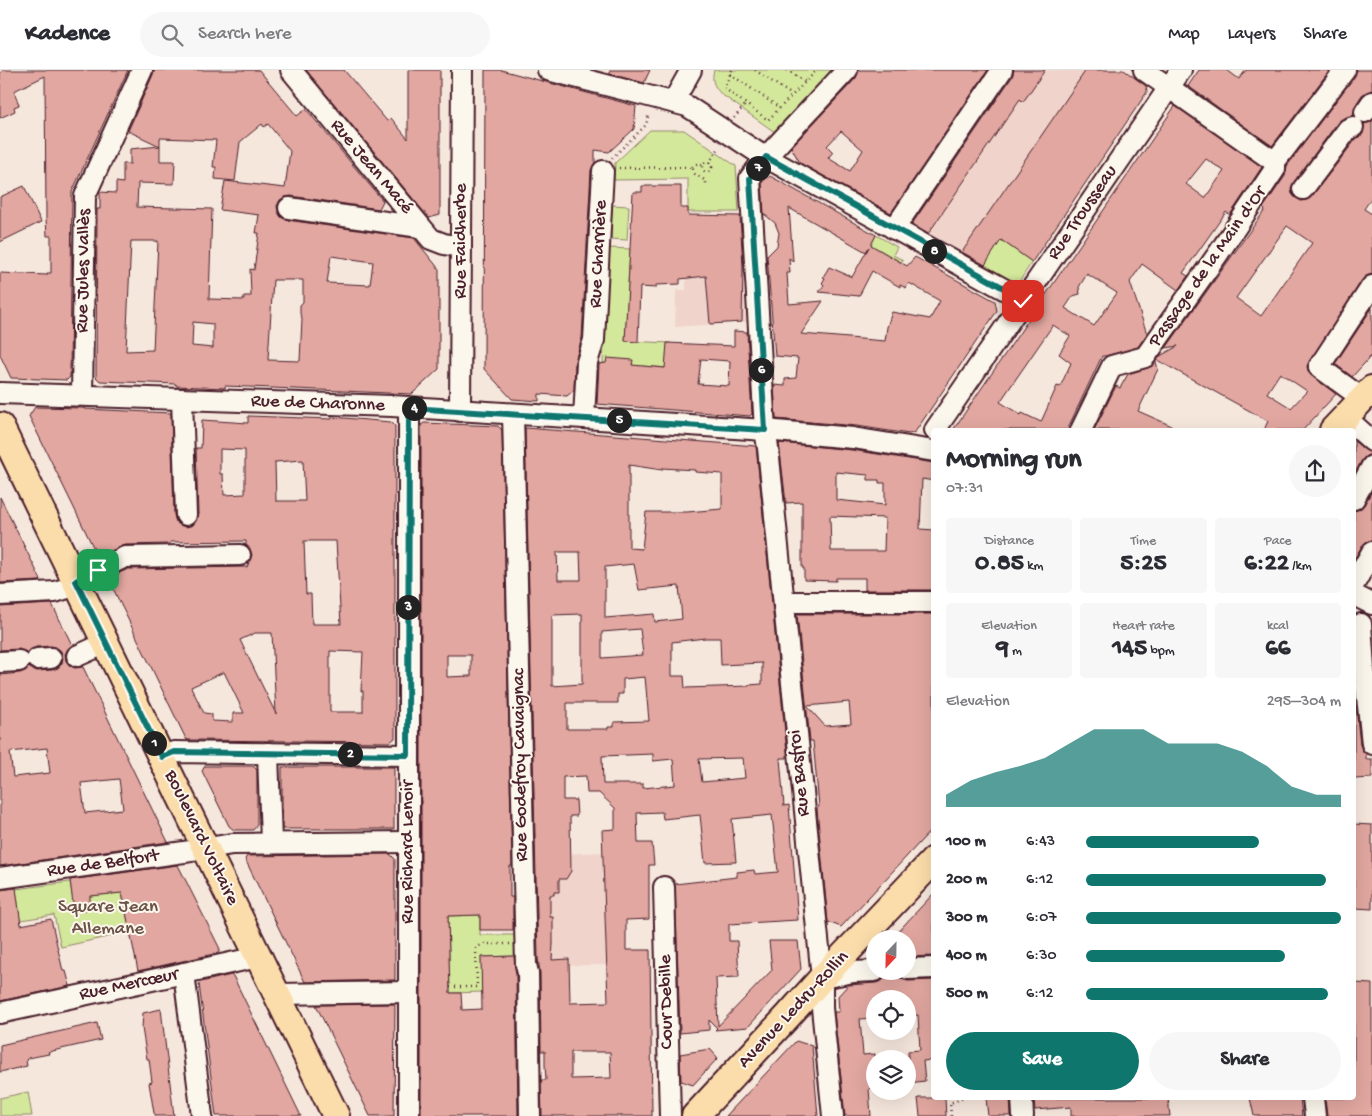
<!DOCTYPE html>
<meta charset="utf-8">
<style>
body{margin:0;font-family:"Gochi Hand",sans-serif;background:#f7f7f7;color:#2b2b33;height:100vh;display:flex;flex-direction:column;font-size:19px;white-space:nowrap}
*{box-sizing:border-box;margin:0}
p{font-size:16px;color:#7c7c81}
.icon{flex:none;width:28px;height:28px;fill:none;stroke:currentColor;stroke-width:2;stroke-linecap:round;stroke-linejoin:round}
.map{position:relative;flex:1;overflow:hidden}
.details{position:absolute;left:931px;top:358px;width:425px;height:672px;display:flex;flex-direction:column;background:#fff;border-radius:5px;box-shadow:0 5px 20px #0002}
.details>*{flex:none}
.needle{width:32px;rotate:202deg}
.buttons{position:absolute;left:866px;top:860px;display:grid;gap:10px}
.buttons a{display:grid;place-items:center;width:50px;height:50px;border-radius:50%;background:#fff;box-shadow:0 5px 20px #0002;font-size:25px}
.pin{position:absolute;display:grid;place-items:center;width:42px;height:42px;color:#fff;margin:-21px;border-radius:10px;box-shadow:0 2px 8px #0006}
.km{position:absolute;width:25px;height:25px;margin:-12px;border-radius:50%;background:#222;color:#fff;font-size:14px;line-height:25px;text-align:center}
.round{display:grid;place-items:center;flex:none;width:52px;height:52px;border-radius:26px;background:#f7f7f7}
.head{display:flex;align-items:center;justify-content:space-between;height:85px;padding:0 15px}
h1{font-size:28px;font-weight:800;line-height:38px}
.metrics{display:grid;grid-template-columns:repeat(3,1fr);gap:8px;height:85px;padding:5px 15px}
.metrics div{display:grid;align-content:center;border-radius:5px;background:#f7f7f7;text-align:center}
.metrics b{font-size:25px;font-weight:800}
.metrics small{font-size:14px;font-weight:400}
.metrics p{font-size:14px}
.chart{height:140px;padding:10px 15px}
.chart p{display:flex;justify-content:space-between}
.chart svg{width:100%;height:90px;margin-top:5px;fill:#0f766e;opacity:.7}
.button{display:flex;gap:10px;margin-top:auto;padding:10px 15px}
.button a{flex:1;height:58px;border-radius:30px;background:#0f766e;color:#fff;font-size:20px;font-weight:800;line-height:58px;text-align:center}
.button a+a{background:#f7f7f7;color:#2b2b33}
ul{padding:0 15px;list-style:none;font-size:16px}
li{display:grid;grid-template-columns:80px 60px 1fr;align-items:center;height:38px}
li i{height:12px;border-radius:6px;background:#0f766e}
header{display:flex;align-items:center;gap:30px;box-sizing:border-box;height:70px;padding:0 25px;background:#fff;border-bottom:1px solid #e1e1e2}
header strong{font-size:24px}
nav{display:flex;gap:28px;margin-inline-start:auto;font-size:18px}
.search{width:350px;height:45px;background:#f7f7f7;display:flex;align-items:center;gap:12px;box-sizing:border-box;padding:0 18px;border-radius:28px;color:#7c7c81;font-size:19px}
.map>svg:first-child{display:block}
.built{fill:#f0d4cb}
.green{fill:#d4e89c;stroke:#8f8464}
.building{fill:#e1a7a0;stroke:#4a1f2b;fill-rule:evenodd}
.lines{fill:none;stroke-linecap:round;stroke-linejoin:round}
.minor-casing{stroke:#4a1f2b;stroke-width:24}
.major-casing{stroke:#4a1f2b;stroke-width:30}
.path{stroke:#4a1f2b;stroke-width:2.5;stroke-dasharray:1 4;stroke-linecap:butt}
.minor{stroke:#fbf7ec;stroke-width:20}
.major{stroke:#fbddab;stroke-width:26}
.route-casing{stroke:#fff;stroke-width:10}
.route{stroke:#0f766e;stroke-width:6}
.labels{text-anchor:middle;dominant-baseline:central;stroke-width:4;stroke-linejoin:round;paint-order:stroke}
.street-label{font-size:19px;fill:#4a1f2b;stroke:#fbf7ec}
.park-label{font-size:19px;fill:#6c5147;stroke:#fbf7ec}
</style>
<header>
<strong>Kadence</strong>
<div class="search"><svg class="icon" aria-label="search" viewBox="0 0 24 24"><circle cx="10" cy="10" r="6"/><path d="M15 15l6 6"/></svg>Search here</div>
<nav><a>Map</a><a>Layers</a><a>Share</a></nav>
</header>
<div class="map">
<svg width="1372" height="1046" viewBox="0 0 1372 1046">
<rect width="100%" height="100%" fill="#f6e7dd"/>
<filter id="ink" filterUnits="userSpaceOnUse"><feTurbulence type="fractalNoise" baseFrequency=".02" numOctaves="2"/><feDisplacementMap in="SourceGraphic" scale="10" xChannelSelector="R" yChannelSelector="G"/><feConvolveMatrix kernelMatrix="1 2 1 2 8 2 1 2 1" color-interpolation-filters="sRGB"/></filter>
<g filter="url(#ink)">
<g class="built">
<path d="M1040 0H1118L983 197 926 166Z"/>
<path d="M742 203 747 252 675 257 676 220H686V208Z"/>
<path d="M603 782 607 895 538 896 536 785Z"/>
</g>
<g class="green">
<path d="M714 0H838L779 65 721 24C714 16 711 11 714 0Z"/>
<path d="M650 60H684L736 96 739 142H688V109L614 110 615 93Z"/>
<path d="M612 135 629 136 627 170 611 169Z"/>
<path d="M876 165 897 177 893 185 903 190 901 192 871 175Z"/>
<path d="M1001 170 1032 192 1017 215 983 197Z"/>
<path d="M609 178 630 179 625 271 671 273 669 298 603 293Z"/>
<path d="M70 812 75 842 90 839 89 826 122 823 130 862 61 877 54 845 20 850 16 819Z"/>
<path d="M480 845V865H515L516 886 481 887 483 922 450 923 448 846Z"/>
<path d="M28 1022 32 1046H0V1028Z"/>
</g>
<g class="building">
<path d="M4 0H128L72 122 70 307 67 310 11 308 0 285V203L47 205V203H51V166H47L46 149 45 6 14 21 19 35 14 37 15 41 0 48V3Z"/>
<path d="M155 0H259L297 46 306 39 383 131 379 139 291 126 285 127 280 130 277 136 278 142 281 147 287 150 414 168 439 199V299L412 324 225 316V318L176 316V314L100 311 96 307 97 139H100V122L116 123V112L123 113V94H130V79L160 76V91H175L174 114 138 113 137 137 212 139 209 229 244 230V226H251L250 199 254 200 259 163H256L259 145 220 140 225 111 285 118 290 81 268 54 264 57 262 54 240 72 235 111 215 109 216 97H213L216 70 160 68V76L128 61ZM131 171H158L153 280 126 281ZM331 186 373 192 370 215 327 213ZM273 210H303V232L300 235V244L302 248 300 291 268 290ZM193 252 213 254V278L192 276Z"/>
<path d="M306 0H344L387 51 391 48 408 69V0H440V145L429 148Z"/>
<path d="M485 0H501L636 36 634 59 609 82 595 80V93L591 100 582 268 575 291 574 320 567 326 539 324V331L512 329 484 299Z"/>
<path d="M610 0H650L644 13 610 4Z"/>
<path d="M859 0H988L891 143 800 93 791 77 856 8ZM841 61 863 80 850 101 828 88 833 82 827 76Z"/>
<path d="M1014 0H1045L1023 32 1020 29 928 164 912 154 1012 7Z"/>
<path d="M1086 0H1124L1146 16 1147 22 1032 192 1001 170 985 195 962 182Z"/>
<path d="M1199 0H1227L1239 9 1246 0H1330L1272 76 1188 16Z"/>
<path d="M1357 0H1372V20L1367 22 1362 25 1355 36 1354 45 1344 48 1338 52 1294 112 1291 118 1292 124 1296 128 1301 131 1307 130 1312 126 1356 69 1363 64 1364 54 1372 51V127L1364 139 1372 144V204L1366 206 1362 210 1307 296 1308 302 1312 306 1336 324 1303 360H1264L1268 351 1157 290 1160 286 1178 276 1166 278 1265 140 1263 138 1285 106 1287 96 1354 7ZM1287 156 1312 173 1261 246 1236 228ZM1280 303 1307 321 1291 338 1267 323Z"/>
<path d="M1175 36 1262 97 1230 145 1226 142 1183 203 1188 206 1178 220 1142 194 1130 212 1147 264 1138 277 1105 286H1102L1067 360H953ZM1206 89 1224 101 1205 128 1186 114ZM1087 204 1117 223 1094 256 1065 238 1073 226 1080 224 1079 217ZM1053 255 1070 266 1059 284 1071 293 1060 317 1057 316 1041 352 1022 343 1021 345 1000 332Z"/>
<path d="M770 106 876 165 871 175 907 196 915 187 995 231 997 241 915 362 909 364 857 356 776 349 774 315 785 316V309L796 308 798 288 775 286 767 186 777 176 779 163 775 153 764 144 762 112ZM789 138 866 182 869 177 852 207 829 197 823 207 825 208 822 213 824 215 819 222 859 226 872 201 900 217V215L906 218 909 213 940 231 930 249 892 242 887 257 885 271 801 264 823 231 789 234 787 203H790L789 188 793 191Z"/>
<path d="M24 116 41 152 0 172V127Z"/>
<path d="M642 116H681V138H688V145L740 146 743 196 742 252 710 254 706 206 680 209V214L656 215V218L640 217 638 272 625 271 633 122H642Z"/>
<path d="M1372 238V285L1352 307 1335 294Z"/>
<path d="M734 261 747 262 752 344 750 346 597 334 599 294 606 293 607 288 633 290 632 295 665 298 667 273 734 276ZM701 289 730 291 729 316 698 314Z"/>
<path d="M1156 292 1158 299 1138 341 1181 360H1094L1116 316 1120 318 1128 304 1148 298Z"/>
<path d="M35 337 84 338V339L171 343 174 445 176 452 180 455 186 457 193 455 196 451 198 445 196 378H201L202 350 248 353V346L332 349V347L391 352 395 356V668L390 672 189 670 186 669 108 508 128 499 247 497 252 485 250 479 246 475V471L170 472V474L124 475 98 487 29 346ZM220 379 245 380V424L224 425 223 404H220ZM303 390 305 431H276L275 392ZM304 471H336L341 554H312L311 524H306ZM255 563H272L276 644 240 570ZM330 581 363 582 361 621H363V642H330ZM224 602 244 643H233V652L212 651V644L204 643 191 617Z"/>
<path d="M424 353 498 356 502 360 512 796H510V827H513V860H480V845L448 846 450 923H461L462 940 482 939 481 887 514 886 516 904 518 1046H421V355ZM447 585H471V606L447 607Z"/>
<path d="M525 358 756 376 787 682V688H780L784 736 789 735 798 850 729 854V871H737L739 907 716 908 718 956 772 900 769 871H798L801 899 748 957 715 960 717 958 709 950V960L680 963 675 814 737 807V802L754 800 755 804 778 802 772 745 732 749 736 792 705 793 700 745 663 749 662 742 637 743 638 773H652L654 795H649V849L626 850V880H650L652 1046H542L541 1010H546L545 995V981H541L540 903 538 888ZM629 395 662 400V398L695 400V402L722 404V439L687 442H646L642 479 629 478ZM557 482H580L581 510H558ZM634 494 639 520 679 516 682 549 655 552 654 544 605 548V497ZM582 544V614L552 616V545ZM640 559 643 585 602 588V562ZM705 568H720L721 595 762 593V614L749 615V616L685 618 684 606H672V572ZM645 607 649 651 614 652V657H608V659H567V633H618V624H623V609ZM653 684V691L673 689 675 715 643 718V714H603L602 686ZM743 688 745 708 702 712 699 689ZM586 706 587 723H599L615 738V759L602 760 608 932 570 933 569 889 552 890 553 874V847H550V825H554V822H559V809H566L571 801 570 746H577L576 730H563V707ZM571 982H610L611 1008 571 1009Z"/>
<path d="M1354 371 1365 380 1372 383V384L1366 386 1362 390 1354 405Z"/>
<path d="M779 373 852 380 934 393V411L922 409 920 459 934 460V520H865V508H836V511L804 510V498H802V432L786 433ZM836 402 868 405V410H879V413H885V435L836 430ZM830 446 885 448 884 481H831Z"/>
<path d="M1372 421V470L1366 472 1362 476 1354 490V441L1360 439 1364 435Z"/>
<path d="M0 427 41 510 40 511 0 513Z"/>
<path d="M52 534 72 575 68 579 65 584 66 591 70 596 75 598 83 597 168 772 0 796V605L20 603 25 601 29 597 37 601 52 600 58 598 62 593 63 588 61 581 56 577 51 576 36 577 27 583 19 579 0 580V537ZM47 678 50 703 13 707 10 682ZM119 709 123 739 85 743 81 713Z"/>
<path d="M797 544H934V757L841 857 828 852 817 739 819 736 813 671H810ZM849 632 851 654 825 656 807 636Z"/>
<path d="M1356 637 1360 675 1366 684V689H1372V708L1354 709V638Z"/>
<path d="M205 696H253L257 700V755L253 760H234L229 756 202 701Z"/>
<rect x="282" y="697" width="112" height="62"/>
<path d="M1354 754 1372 755V839L1354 838Z"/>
<path d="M390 784 395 789V910L305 912 245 789 247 786Z"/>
<path d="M178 795 220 879 218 883 138 901 122 823 90 826V839L74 842 70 810Z"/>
<path d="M16 818 21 855 51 849 63 901H66L70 916 0 931V820Z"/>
<path d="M934 823V886L908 887V869H891Z"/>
<path d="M231 905 233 906 301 1046H216L199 914 201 912Z"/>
<path d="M898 906 902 909 908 911 934 910V990L923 991 925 1011 908 1013V981L920 980 918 945 908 946V929H875V948L860 949 863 985 875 984V1017L869 1019 871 1046H845L834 942H839L838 926 848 915 876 913 882 911 885 907Z"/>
<path d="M1354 913 1372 914V1046H1327L1325 1028H1354Z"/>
<path d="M395 934 394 1046H370L316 935Z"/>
<path d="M161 939 174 1046H156L154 1043 149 1013 152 1012 149 989H147L142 958 143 943Z"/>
<path d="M97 953 101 970 48 982 49 984 28 988 26 990 27 996 0 1002V975Z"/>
<path d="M796 971 812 976 818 1046H726Z"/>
<path d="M710 979 718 988 703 1004 693 1015 681 1011 680 984Z"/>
<path d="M918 1028H945L946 1046H920Z"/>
<path d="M986 1028H1010L1011 1046H988Z"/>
<path d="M1034 1028H1168L1170 1046H1071V1037L1035 1040Z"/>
<path d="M1250 1028H1300L1302 1046H1254Z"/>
</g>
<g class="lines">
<g class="minor-casing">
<g id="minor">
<path d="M291 0 431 169 444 174 461 177"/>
<path d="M548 0 687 36 760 84 1011 223 1023 231"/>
<path d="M673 32 691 0"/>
<path d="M1365 42 1372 32"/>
<path d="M1277 89 1345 0"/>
<path d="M1303 119 1348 59 1353 57"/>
<path d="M289 138 420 157"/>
<path d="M894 159 1002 0"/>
<path d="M0 323 392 336 584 348 765 360 853 368 934 381"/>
<path d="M82 325 85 126 142 0"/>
<path d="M182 329 186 445"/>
<path d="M1363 329 1319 297 1372 216"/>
<path d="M460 341 462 0"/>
<path d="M513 344 526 895 528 903 530 1046"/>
<path d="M1345 347 1372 371"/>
<path d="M584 348 587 292 594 270 603 101"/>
<path d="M935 360 1181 0"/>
<path d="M1081 360 1112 296 1145 287 1218 184 1275 99V92L1144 0"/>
<path d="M1354 429 1372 396"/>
<path d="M76 511 125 487 240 485"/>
<path d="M1354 514 1372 482"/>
<path d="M0 525 55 522 77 515"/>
<path d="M1354 525 1372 534"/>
<path d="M784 532H934"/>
<path d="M1361 554 1364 598 1372 674"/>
<path d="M77 586 106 573"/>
<path d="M37 589 51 588"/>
<path d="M0 592 19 591"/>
<path d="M268 683 271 772"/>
<path d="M162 687 174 682 408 685"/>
<path d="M0 808 191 781 232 774 408 772"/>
<path d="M664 817 670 1046"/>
<path d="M908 899 934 898"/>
<path d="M184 903 202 1046"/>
<path d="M822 908 854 902 875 901"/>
<path d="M277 924 408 922"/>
<path d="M0 943 258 887"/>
<path d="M1022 1028 1023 1046"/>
<path d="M1313 1028 1315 1046"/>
<path d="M409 1046V338"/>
<path d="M833 1046 822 938V908L768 378 765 360 750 108 766 87 847 0"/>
</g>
</g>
<g class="major-casing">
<g id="major">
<path d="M0 356 336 1046"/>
<path d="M1333 360 1372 319"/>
<path d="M695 1046 788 946 822 908 934 790"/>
</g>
</g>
<g class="path">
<path d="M732 0 724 18 768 50 817 0"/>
<path d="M755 0 792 25"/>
<path d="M787 0 805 12"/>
<path d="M730 4 780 38"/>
<path d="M734 48 746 34"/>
<path d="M612 88 646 55 649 43"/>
<circle cx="707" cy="97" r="5"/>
<path d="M709 93 719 78"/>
<path d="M692 97 697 94 703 95"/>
<path d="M619 98 692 97 695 104 706 111V115"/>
<path d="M450 917H477L476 878 483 874H511"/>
<path d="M951 1046 950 1033 964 1028"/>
</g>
<use href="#minor" class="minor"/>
<use href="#major" class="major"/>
</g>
</g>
<g class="lines" filter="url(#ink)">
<g class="route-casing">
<path id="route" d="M98 500 76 511 162 687 174 682 408 685 409 338 765 360 750 108 766 87 1011 222 1023 231"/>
</g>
<use href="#route" class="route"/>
</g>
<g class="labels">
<g class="street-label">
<text transform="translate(371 97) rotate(50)">Rue Jean Macé</text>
<text transform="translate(1083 143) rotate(-56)">Rue Trousseau</text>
<text transform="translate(461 171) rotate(-90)">Rue Faidherbe</text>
<text transform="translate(599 184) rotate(-87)">Rue Charrière</text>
<text transform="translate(1208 197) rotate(-55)">Passage de la Main d'Or</text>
<text transform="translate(84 201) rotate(-89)">Rue Jules Vallès</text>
<text transform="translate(318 334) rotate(2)">Rue de Charonne</text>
<text transform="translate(521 695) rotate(-91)">Rue Godefroy Cavaignac</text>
<text transform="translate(800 703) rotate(-96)">Rue Basfroi</text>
<text transform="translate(201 768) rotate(64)">Boulevard Voltaire</text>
<text transform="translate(408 782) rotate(-90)">Rue Richard Lenoir</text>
<text transform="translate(103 794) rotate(-8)">Rue de Belfort</text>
<text transform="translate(129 915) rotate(-12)">Rue Mercœur</text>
<text transform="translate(667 932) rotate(-91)">Cour Debille</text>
<text transform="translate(794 940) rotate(-47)">Avenue Ledru-Rollin</text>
</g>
<g class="park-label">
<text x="108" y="837">Square Jean<tspan x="108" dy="22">Allemane</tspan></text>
</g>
</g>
</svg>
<div class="buttons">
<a><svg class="needle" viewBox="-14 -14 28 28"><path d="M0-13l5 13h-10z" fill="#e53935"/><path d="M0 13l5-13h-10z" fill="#7c7c81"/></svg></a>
<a><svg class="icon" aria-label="locate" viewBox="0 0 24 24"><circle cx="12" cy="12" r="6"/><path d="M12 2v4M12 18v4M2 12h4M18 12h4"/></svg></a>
<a><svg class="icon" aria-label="layers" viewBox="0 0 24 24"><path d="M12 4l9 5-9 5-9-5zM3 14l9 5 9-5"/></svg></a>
</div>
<div class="pin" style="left:98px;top:500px;background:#1e9e55"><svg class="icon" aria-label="arrive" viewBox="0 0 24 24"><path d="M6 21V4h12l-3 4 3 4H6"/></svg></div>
<div class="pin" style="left:1023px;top:231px;background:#d93025"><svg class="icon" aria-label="check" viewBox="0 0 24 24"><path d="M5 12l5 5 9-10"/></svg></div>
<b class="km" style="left:154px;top:673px">1</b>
<b class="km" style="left:350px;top:684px">2</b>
<b class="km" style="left:408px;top:537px">3</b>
<b class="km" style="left:414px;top:338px">4</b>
<b class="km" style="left:619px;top:350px">5</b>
<b class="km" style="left:761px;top:300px">6</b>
<b class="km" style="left:758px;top:98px">7</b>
<b class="km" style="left:934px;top:181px">8</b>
<section class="details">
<div class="head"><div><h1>Morning run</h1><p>07:31</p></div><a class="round"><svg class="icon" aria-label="share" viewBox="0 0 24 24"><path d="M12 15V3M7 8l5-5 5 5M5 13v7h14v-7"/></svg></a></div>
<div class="metrics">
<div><p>Distance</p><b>0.85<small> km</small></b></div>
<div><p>Time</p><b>5:25</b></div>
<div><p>Pace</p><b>6:22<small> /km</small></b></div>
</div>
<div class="metrics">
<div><p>Elevation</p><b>9<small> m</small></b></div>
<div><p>Heart rate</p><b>145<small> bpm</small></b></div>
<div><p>kcal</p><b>66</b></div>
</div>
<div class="chart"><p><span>Elevation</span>295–304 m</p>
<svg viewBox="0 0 160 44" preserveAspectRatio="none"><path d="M0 44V38L10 31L20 27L30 24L40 20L50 13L60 6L70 6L80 6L90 13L100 13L110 13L120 17L130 24L140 34L150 38L160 38V44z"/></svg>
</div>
<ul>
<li><b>100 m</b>6:43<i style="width:68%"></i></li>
<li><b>200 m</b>6:12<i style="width:94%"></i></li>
<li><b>300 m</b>6:07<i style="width:100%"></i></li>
<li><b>400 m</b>6:30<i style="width:78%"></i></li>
<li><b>500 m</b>6:12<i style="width:95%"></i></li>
</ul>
<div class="button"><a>Save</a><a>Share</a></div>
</section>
</div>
